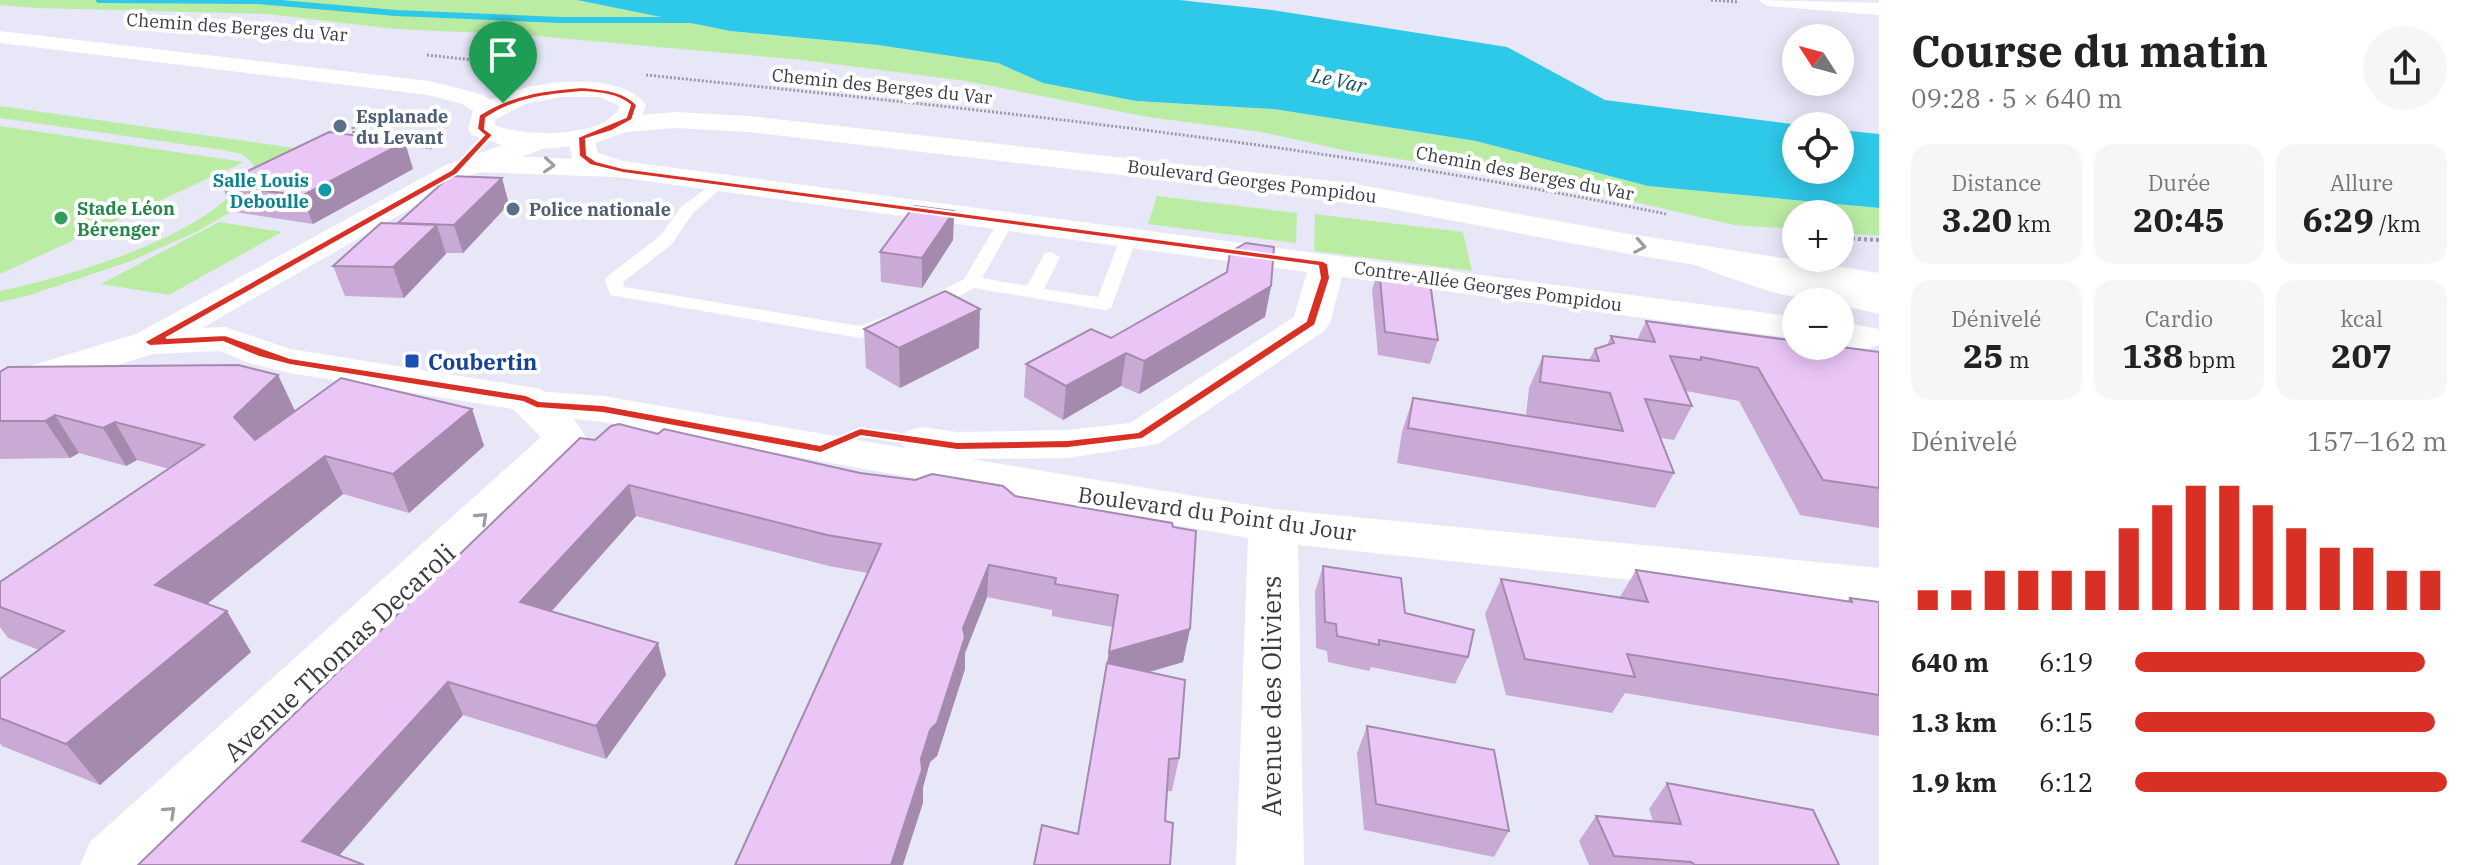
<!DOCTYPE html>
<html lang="fr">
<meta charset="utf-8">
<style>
body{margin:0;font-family:"IBM Plex Serif",serif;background:#f6f6f6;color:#222;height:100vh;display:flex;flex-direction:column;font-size:30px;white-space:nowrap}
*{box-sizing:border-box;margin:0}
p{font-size:26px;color:#767676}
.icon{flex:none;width:44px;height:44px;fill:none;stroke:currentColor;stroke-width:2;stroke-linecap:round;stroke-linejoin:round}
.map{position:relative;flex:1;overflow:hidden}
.panel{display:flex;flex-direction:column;background:#fff;width:600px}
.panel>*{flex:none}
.needle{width:52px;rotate:306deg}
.tools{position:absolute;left:1782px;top:24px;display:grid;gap:16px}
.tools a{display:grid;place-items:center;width:72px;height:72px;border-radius:50%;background:#fff;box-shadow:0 4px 20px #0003;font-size:40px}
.pin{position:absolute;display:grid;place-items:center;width:68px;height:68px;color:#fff;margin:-82px -34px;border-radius:50% 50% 50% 0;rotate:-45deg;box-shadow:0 0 8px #0007}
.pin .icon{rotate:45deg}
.round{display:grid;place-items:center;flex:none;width:84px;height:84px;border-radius:42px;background:#f6f6f6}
.headline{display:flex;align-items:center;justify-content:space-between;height:136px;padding:0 32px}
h1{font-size:44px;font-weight:700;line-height:60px}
.figures{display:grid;grid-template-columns:repeat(3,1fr);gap:12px;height:136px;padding:8px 32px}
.figures div{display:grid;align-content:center;border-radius:20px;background:#f6f6f6;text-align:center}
.figures b{font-size:34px;font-weight:700}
.figures small{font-size:22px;font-weight:400}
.figures p{font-size:22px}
.chart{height:224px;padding:16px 32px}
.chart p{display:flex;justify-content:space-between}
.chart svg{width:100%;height:144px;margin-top:8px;stroke:#d93025;stroke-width:6}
ul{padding:0 32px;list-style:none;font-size:26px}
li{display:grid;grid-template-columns:128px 96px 1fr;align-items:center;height:60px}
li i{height:20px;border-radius:10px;background:#d93025}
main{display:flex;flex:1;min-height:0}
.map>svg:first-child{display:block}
.green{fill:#bbeca4}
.water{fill:#2ec8e8}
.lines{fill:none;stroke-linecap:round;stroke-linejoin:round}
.stream{stroke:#2ec8e8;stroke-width:6}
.path-far1{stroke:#9a9aa6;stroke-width:3;stroke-dasharray:2 2;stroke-linecap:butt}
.path{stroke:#9a9aa6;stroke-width:4;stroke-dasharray:3 3;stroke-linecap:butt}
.lane{fill:#fff;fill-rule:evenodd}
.street{fill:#fff;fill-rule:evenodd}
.secondary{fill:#fff;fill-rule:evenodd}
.wall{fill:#c9aad4}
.shaded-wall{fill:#a48bad}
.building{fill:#eac6f7;stroke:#a48bad;stroke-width:2}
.oneway{stroke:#9c9ca0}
.route{fill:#d93025;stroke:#fff;stroke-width:2;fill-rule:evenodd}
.service-dot{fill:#5c6f8a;stroke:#fff;stroke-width:3}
.culture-dot{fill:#0f9aa8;stroke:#fff;stroke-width:3}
.leisure-dot{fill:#2e9e5b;stroke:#fff;stroke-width:3}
.transit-dot{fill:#1a4fb4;stroke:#fff;stroke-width:3}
.labels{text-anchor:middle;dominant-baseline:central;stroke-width:8;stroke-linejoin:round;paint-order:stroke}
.far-street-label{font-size:18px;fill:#3a3a40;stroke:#fff}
.far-service-label{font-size:18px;font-weight:bold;fill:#4e5e75;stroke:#fff;text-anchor:start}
.far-culture-label{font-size:18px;font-weight:bold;fill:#0d838f;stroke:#fff;text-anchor:end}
.far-leisure-label{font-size:18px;font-weight:bold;fill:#27864d;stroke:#fff;text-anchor:start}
.far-water-label{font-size:20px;font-style:italic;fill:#0d4c59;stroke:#fff}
.transit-label{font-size:22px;font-weight:bold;fill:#164399;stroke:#fff;text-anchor:start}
.street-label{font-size:22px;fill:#3a3a40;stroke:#fff}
.near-street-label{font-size:26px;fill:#3a3a40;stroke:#fff}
</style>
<main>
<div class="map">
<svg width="1879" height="865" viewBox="0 0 1879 865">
<rect width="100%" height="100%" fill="#e8e7f8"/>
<g class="green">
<path d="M0 0H577L730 31 878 45 998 63 1043 83 1136 101 1274 109 1476 141 1648 186 1879 208V236L1840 233V214H1796V229L1734 225 1544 181 1352 152 1262 132 1148 117 966 81 802 60 525 35 395 29 267 14 37 8 0 5Z"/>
<path d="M0 106 322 152 301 162 275 157 277 165 250 201 196 232 131 261 27 296 0 302V291C70 276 174 245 228 198 237 190 245 179 253 170V164L242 154 223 150 0 118Z"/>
<path d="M0 126 244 162 0 274Z"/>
<path d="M1157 196 1297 213 1296 243 1148 224Z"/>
<path d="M1315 214 1463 232 1472 271 1314 251Z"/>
<path d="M219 222 282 232 169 295 101 284Z"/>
</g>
<path class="water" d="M577 0H1179L1272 10 1507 47 1605 100 1807 126H1796V170H1840V130L1879 134V208L1648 186 1476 141 1274 109 1136 101 1043 83 998 63 878 45 730 31Z"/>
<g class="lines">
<path class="stream" d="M99 0 258 1 396 13 560 20H695"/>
<g class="path-far1">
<path d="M1711 0 1739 2"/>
<path d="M427 55 520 65"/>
<path d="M646 75C988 110 1329 145 1666 214"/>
<path d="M353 127 354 136 361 137"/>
<path d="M402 144 432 148"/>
</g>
<path class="path" d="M1840 238 1879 240"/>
<g class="lane">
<path d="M719 179 726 183 724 186 693 213 672 244 623 282 624 287 859 326 891 315 898 317 900 321 898 325 860 338 610 295 605 280 608 276 660 236 681 207Z"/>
<path d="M1007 215 1015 220 982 278 1027 286 1045 253 1051 252 1060 257 1044 289 1098 297 1121 237 1123 234H1135L1137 237 1111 308 1105 310 974 288 933 311H919L917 307 919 303 964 279 999 220Z"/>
</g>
<g class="street">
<path d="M582 129 592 131 598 153 623 161 1796 317V339L1342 277 1330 323 1324 331 1158 444 1068 458 971 459 1273 509 1879 568V606L1298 545 1304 865H1236L1248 538 603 422 521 413 515 404 521 395 536 391 603 396 905 448 900 441 906 431 922 427 957 432 1068 430 1130 423 1294 317 1307 272 617 177 476 172 466 169 462 163 466 157 476 154 572 159 568 137 572 131Z"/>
<path d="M1707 248 1770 268 1879 292V314L1840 305V302C1791 302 1740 282 1695 265L1690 258 1695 251Z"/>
<path d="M1840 322 1879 329V345L1866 349 1840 346Z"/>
</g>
<g class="secondary">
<path d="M1758 0 1879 3V15L1768 6Z"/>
<path d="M0 31 429 81 481 94 491 100C525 81 620 68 646 105L642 115 675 112 748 116 1349 183 1629 234 1879 273V295L1629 254 1349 201 748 132 675 128 626 132 592 144 543 149 464 178 202 328 225 327 290 349 541 389 572 416 587 439 161 865H80L90 842 541 437 513 409 290 373 249 363 220 351 153 354 0 401V375L136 334 444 166 502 145 472 135 468 129 473 111 463 104 428 95 0 43ZM561 97H600L620 106C607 139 522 137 495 125V120L525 104Z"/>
</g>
</g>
<g class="wall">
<path d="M413 169 313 224 234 212 221 184Z"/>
<path d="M509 204 463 253H446L404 298 345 296 333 266 398 223Z"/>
<path d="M954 211 953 240 922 288 881 282 880 252Z"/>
<path d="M1379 268 1438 340 1430 364 1378 355 1372 290Z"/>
<path d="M1271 286 1265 317 1139 394 1121 386 1063 420 1024 397 1026 364Z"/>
<path d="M1646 321 1879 352V528L1800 515 1739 401 1686 391 1692 406 1674 440 1661 438 1674 473 1655 508 1397 463 1402 432 1413 398 1526 416 1529 388 1543 356 1589 360 1595 349 1607 345 1611 336 1637 340Z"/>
<path d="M864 329 979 348 900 388 866 368Z"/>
<path d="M0 372 278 375 295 411 472 409 484 446 409 513 343 494 207 604 251 652 100 785 2 746 0 743V679L39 650 8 638 0 627V582L169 469 137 460 126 466 79 453 70 458 0 459Z"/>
<path d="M658 434 860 473 1015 496 1190 629 1183 662 1149 672 1179 758 1172 791H1167L1078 834 1113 627 1052 616V610L987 597 965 653V669L937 756 930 762 923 787V803L868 573 829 566 636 516 552 611 666 675 606 759 463 715 339 855 138 865 595 440Z"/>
<path d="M1323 566 1405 613 1468 657 1455 684 1371 667 1369 671 1328 662 1327 651 1316 648 1315 592Z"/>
<path d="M1636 570 1847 601 1850 598 1879 602V736L1625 693 1612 713 1506 695 1485 614 1501 579 1620 597Z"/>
<path d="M1367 726 1509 831 1494 857 1364 830 1357 753Z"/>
<path d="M1667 783 1839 865H1589L1579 841 1596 816 1653 821 1649 809Z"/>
</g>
<g class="shaded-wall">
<path d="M405 142 413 169 313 224 302 196Z"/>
<path d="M502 178 509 204 463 253 454 225Z"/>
<path d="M954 211 953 240 922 288V258Z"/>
<path d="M437 225 446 254 404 298 393 267Z"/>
<path d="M1271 286 1265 317 1139 394 1144 361Z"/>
<path d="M980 309 979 348 900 388 899 348Z"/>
<path d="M1126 353 1121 386 1063 420 1066 386Z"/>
<path d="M278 375 295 411 253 455 234 417Z"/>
<path d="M472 409 484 446 409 513 393 474Z"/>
<path d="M55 415 79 453 70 458 45 421Z"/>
<path d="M115 422 137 460 126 466 103 428Z"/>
<path d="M325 456 343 494 181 625 155 585Z"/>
<path d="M629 485 636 516 531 634 520 602Z"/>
<path d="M989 565 987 597 965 653V669L937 756 930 762 923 787V803L903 865H891L930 730 963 628Z"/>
<path d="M227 611 251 652 100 785 66 744Z"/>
<path d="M1190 629 1183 662 1104 685 1109 652Z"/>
<path d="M658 643 666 675 606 759 596 726Z"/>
<path d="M448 682 463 715 331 865 302 841Z"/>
</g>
<g class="building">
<path d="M329 132 405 142 302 196 221 184Z"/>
<path d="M450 176 502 178 454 225 398 223Z"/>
<path d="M914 206 954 211 922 258 880 252Z"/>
<path d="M381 223 437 225 393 267 333 266Z"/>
<path d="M1246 243 1274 247 1271 286 1144 361 1126 353 1066 386 1026 364 1091 329 1111 338 1227 272 1230 252Z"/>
<path d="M1379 268 1429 275 1438 340 1385 332Z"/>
<path d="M945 291 980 309 899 348 864 329Z"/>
<path d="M1646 321 1796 341V346H1834L1879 352V488L1823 480 1758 368 1701 357V360L1670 356 1692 406 1645 399 1674 473 1408 428 1413 398 1623 431 1610 393 1540 382 1543 356 1599 361 1595 349 1614 343 1611 336 1655 342Z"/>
<path d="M238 365 278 375 234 417 255 440 341 378 472 409 393 474 325 456 155 585 227 611 66 744 0 718V679L64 631 0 607V582L204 445 115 422 103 428 55 415 45 421H0V372L8 367Z"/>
<path d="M619 424 658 434 664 429 860 473 915 480 932 474 1003 486 1015 496 1172 523 1173 527 1196 531 1190 629 1109 652 1118 595 1055 584 1056 578 989 565 963 628 965 637 937 723 930 730 921 759 922 770 891 865H735L881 544 827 535 629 485 520 602 658 643 596 726 448 682 302 841 364 865H138L580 438 595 440 611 426Z"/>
<path d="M1323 566 1401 578 1405 613 1474 630 1468 657 1379 640V645L1337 636 1336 624 1325 622Z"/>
<path d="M1636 570 1852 602 1850 598 1879 602V695L1627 654 1635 677 1525 659 1501 579 1648 602Z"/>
<path d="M1107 663 1185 680 1179 758 1169 759 1165 821 1173 823 1170 865H1034L1042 825 1078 834Z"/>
<path d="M1367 726 1494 750 1509 831 1376 804Z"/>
<path d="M1667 783 1813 810 1839 865H1695L1691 862 1614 856 1596 816 1681 824Z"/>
</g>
<defs><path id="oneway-chevron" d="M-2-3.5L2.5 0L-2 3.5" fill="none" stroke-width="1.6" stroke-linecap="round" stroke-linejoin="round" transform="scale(2)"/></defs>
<g class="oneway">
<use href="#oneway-chevron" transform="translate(549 165) rotate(4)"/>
<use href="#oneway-chevron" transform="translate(1640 246) rotate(10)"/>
<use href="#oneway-chevron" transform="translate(482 518) rotate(-43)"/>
<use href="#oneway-chevron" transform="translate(170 812) rotate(-43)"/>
</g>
<path class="route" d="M582 87C601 89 624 90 637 105L632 120 612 131 586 139 587 155 596 161 623 168 1323 261 1328 264 1330 278 1315 325 1142 439 1068 448 957 450 861 436 821 453 603 413 536 408 523 402 290 365 259 357 223 342 150 346 144 342 451 170 484 135 477 129 479 115C512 94 544 90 582 87ZM582 92C598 93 618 94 630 105L626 117 578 137 579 156 590 165 623 173 1318 266 1320 278 1306 321 1138 432 1068 440 957 442 860 428 820 445 603 405 539 401 526 395 290 358 225 335 166 338 457 174 493 135 485 129 486 118C516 98 546 95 582 92Z"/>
<g class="service-dot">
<circle cx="340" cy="126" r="8"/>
<circle cx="513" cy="209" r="8"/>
</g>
<circle class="culture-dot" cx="325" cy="190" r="8"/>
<circle class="leisure-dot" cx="61" cy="218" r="8"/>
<rect class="transit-dot" x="404" y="353" width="16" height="16" rx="4"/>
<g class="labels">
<g class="far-street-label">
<text transform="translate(237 27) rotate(4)">Chemin des Berges du Var</text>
<text transform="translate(882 86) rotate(6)">Chemin des Berges du Var</text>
<text transform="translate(1525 173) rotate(11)">Chemin des Berges du Var</text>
<text transform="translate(1252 181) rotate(7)">Boulevard Georges Pompidou</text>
<text transform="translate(1488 286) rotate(8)">Contre-Allée Georges Pompidou</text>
</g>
<g class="far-service-label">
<text x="356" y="116">Esplanade<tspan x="356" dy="21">du Levant</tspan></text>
<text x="529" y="209">Police nationale</text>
</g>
<g class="far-culture-label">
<text x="309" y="180">Salle Louis<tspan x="309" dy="21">Deboulle</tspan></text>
</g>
<g class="far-leisure-label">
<text x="77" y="208">Stade Léon<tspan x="77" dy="21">Bérenger</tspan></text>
</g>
<g class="far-water-label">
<text transform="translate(1339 80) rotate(12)">Le Var</text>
</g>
<g class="transit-label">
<text x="428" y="361">Coubertin</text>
</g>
<g class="street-label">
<text transform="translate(1217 513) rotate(8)">Boulevard du Point du Jour</text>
</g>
<g class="near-street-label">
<text transform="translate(339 652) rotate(-43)">Avenue Thomas Decaroli</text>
<text transform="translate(1271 696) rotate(-90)">Avenue des Oliviers</text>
</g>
</g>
</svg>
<div class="tools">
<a><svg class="needle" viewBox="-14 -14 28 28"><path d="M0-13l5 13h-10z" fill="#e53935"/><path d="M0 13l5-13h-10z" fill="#767676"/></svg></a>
<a><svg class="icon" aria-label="locate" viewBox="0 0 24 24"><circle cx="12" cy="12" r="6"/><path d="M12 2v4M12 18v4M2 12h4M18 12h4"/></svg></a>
<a>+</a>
<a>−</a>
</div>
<div class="pin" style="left:503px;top:103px;background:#1e9e55"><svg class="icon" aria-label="arrive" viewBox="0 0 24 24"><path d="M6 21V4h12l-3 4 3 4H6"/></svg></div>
</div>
<section class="panel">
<div class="headline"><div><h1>Course du matin</h1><p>09:28 · 5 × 640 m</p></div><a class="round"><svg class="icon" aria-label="share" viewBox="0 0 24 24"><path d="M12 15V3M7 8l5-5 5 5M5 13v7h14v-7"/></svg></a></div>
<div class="figures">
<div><p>Distance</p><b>3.20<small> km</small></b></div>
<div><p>Durée</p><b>20:45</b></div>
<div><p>Allure</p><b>6:29<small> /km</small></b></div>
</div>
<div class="figures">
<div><p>Dénivelé</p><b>25<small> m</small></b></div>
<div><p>Cardio</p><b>138<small> bpm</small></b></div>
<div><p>kcal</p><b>207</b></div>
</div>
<div class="chart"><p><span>Dénivelé</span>157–162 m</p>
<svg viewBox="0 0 160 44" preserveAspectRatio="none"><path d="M5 44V38M15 44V38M25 44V32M35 44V32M45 44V32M55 44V32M65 44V19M75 44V12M85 44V6M95 44V6M105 44V12M115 44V19M125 44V25M135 44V25M145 44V32M155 44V32"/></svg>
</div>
<ul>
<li><b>640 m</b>6:19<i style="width:93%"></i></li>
<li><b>1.3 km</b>6:15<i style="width:96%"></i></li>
<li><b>1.9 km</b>6:12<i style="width:100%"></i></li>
</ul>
</section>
</main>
